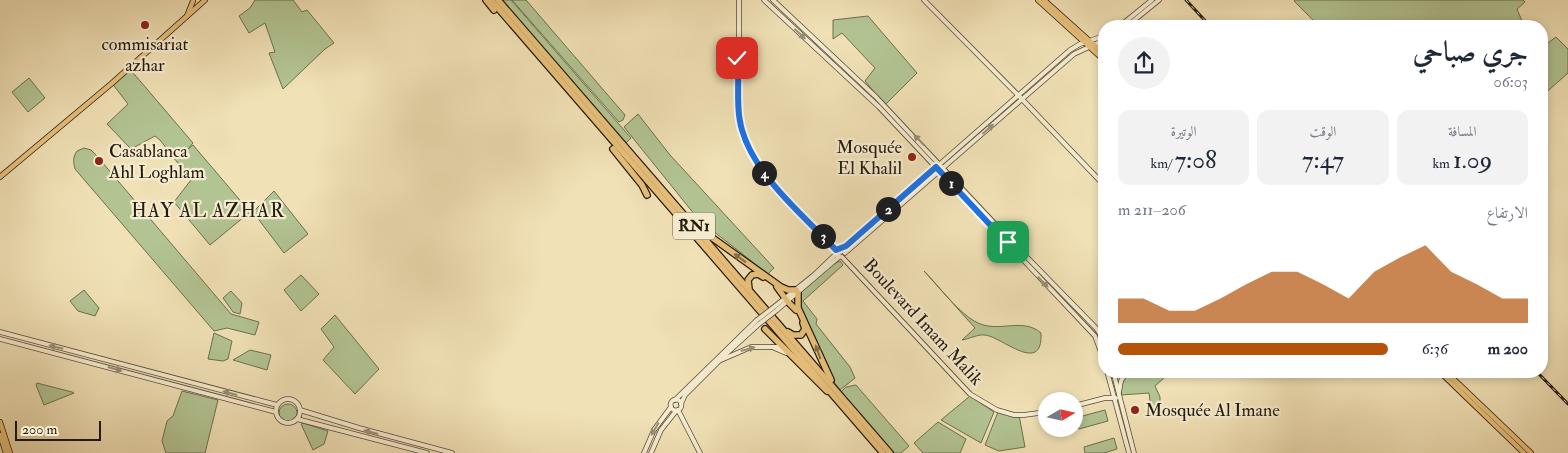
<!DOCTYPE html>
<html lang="ar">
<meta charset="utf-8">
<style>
body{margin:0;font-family:"IM FELL Double Pica",Amiri,serif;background:#f2f2f3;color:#1f2937;direction:rtl;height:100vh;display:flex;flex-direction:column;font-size:19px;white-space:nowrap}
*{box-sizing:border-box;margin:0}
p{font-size:16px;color:#747a83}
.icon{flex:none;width:28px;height:28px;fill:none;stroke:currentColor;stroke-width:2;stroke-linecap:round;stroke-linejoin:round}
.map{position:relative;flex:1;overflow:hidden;direction:ltr}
.drawer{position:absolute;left:1098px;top:20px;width:450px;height:358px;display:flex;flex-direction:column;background:#fff;border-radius:20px;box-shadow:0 2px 8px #0003;direction:rtl}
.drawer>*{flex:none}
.needle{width:32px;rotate:81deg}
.buttons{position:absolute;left:1038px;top:392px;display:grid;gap:10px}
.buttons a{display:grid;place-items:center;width:45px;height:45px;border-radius:50%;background:#fff;box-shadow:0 2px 8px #0003;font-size:25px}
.scale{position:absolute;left:15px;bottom:12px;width:86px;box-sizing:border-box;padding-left:5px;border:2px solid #241b0e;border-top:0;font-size:14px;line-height:18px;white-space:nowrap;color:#241b0e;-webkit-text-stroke:4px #f6ecd0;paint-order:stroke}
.pin{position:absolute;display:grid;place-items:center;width:42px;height:42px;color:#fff;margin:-21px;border-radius:10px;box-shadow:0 2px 8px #0006}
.km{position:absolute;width:25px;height:25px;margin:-12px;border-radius:50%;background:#222;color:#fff;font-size:14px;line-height:25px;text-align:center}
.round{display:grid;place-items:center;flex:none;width:52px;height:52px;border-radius:26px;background:#f2f2f3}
.headline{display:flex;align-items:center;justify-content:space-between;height:85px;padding:0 20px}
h1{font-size:28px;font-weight:600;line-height:38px}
.figures{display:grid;grid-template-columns:repeat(3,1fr);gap:8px;height:85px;padding:5px 20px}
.figures div{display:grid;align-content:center;border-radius:12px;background:#f2f2f3;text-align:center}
.figures b{font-size:25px;font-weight:600}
.figures small{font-size:14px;font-weight:400}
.figures p{font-size:14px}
.chart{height:140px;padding:10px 20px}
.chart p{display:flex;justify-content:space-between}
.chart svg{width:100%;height:90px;margin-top:5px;fill:#b45309;opacity:.7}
ul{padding:0 20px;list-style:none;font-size:16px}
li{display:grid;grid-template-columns:80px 60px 1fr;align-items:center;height:38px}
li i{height:12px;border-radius:6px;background:#b45309}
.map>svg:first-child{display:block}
.green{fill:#b3c493;stroke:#6c7050}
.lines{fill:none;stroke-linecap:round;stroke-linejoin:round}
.minor-casing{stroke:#574c38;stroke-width:5.5}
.major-casing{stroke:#241b0e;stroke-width:6}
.highway-casing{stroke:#241b0e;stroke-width:8}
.minor{stroke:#f6ecd0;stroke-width:4}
.major{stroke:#e8c07b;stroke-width:4.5}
.highway{stroke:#e8c07b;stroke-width:5.5}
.rail-casing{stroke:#241b0e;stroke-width:3}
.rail{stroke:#f6ecd0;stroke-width:1;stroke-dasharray:4;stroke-linecap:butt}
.minor-bridge-casing{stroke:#574c38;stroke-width:5.5;stroke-linecap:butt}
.minor-bridge{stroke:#f6ecd0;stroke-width:4}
.oneway{fill:#988e79}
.oneway2{fill:#866e44}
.route-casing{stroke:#fff;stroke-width:10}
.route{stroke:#1a73e8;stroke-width:6}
.poi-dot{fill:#8f2418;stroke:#f6ecd0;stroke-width:2}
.labels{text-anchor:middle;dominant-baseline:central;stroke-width:4.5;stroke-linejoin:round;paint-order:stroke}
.shield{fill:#f6ecd0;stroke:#635a48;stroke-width:1}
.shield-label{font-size:16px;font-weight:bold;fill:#241b0e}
.poi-label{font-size:18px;fill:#241b0e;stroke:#f6ecd0;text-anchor:start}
.street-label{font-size:18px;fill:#241b0e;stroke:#f6ecd0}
.neighbourhood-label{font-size:19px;letter-spacing:1px;fill:#241b0e;stroke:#f6ecd0}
</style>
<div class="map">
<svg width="1568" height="453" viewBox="0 0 1568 453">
<rect width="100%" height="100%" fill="#f1e1b6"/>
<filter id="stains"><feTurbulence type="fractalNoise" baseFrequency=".004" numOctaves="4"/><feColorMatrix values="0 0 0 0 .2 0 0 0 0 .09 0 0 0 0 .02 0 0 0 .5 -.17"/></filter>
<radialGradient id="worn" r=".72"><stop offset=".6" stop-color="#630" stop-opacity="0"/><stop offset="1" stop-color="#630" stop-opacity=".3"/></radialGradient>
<g class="green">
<path d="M255 0H293L302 12 307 10 334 43 325 49 283 89 269 53 275 52 265 23 249 33 239 16 250 8Z"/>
<path d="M499 0H511L631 138 625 144Z"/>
<path d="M512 0H526L625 115 623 120 619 122Z"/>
<path d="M1296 0H1523L1525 2 1517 9 1524 26H1319L1294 1Z"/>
<path d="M868 16 917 73 885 105 865 81 875 68 842 33 833 39V20Z"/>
<path d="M1556 37 1568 49V73L1541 97V48Z"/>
<path d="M129 68 193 143 188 149 193 145 250 212 210 245 174 202 191 180 160 140 155 136 131 149 107 124 128 104 111 82Z"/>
<path d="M29 78 45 98 28 112 12 92Z"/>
<path d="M638 114 670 155 774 268 768 274 699 220 624 127Z"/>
<path d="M84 148 91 150 96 155 231 314 259 322 255 335 227 328 214 331 75 169C73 161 73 157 77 151Z"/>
<path d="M274 191 308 234 284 253 253 212Z"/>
<path d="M840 261 843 265 803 301 817 319 816 324 850 367 855 378 840 390 831 378 796 305 798 295 832 265Z"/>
<path d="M924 271C939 286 959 314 978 323 999 333 1023 317 1041 333 1043 376 1002 337 985 335 978 334 969 339 962 340L975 328Z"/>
<path d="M301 275 319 294 301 311 284 290Z"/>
<path d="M84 290 99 308 95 316 78 311 70 301Z"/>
<path d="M231 291 242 303 240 314 233 312 223 298Z"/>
<path d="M335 315 379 369 355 394 323 360 334 347 321 329Z"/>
<path d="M214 333 232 341 228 359 223 361 208 359Z"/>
<path d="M250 350 271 355 267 370 233 360Z"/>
<path d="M1128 371H1160L1165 377 1155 386 1160 397V414L1152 417 1149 393 1121 395V384Z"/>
<path d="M37 383 72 392 74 393 44 405 36 385Z"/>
<path d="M856 385 909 446 901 453H892L841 392 846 387Z"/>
<path d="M182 391 218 400 205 453H166L162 441 167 421 173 416Z"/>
<path d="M970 396 994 412 981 443 941 420Z"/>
<circle cx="288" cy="413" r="9"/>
<path d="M1105 410 1108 421 1079 429 1075 418Z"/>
<path d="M998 412 1019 415 1025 447 999 451 985 445Z"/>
<path d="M938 422 966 439 960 453H923L914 443Z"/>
<path d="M303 423 328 431 324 444 313 450 301 424Z"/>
<path d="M1114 438 1117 449 1104 453H1085L1084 447Z"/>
</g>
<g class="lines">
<g class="minor-casing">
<g id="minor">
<path d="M764 0 879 107 1008 244"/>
<path d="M773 0 876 97 1011 241"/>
<path d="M924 0 1019 96 1104 185"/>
<path d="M1120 26 1152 0"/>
<path d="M1127 26 1159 0"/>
<path d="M739 58 735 62 738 65C739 86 736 110 742 130 755 176 804 216 837 251V255L842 257 970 394 997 410 1014 415H1024L1046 412"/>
<path d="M738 65 742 61 739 58V0"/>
<path d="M1013 243 1096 328 1104 340"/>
<path d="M1010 246 1095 336 1104 360"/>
<path d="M843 249 1070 50 1080 44 1104 36"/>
<path d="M845 253 1074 54 1104 40"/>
<path d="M774 307 814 275 836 254"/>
<path d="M777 310 839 257"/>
<path d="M0 332 277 405"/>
<path d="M0 339 276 412"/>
<path d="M772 347 786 353"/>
<path d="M721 360 751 347H780"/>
<path d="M1107 371 1129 453"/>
<path d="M1113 371 1134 453"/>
<path d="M1119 392 1121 381 1127 371"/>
<circle cx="288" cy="411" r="12"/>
<circle cx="676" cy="405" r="5.5"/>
<path d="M675 400 757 320"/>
<path d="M681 404 685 395 726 354 759 324"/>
<path d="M1074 406 1105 398H1116"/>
<path d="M300 410 359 428 452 453"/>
<path d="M678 410 700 453"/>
<path d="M297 419 427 453"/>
<path d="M644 453 654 430 671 407"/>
<path d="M651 453 661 430 676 411"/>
</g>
</g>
<g class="major-casing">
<g id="major">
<path d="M1038 0 1104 60"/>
<path d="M1044 0 1104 54"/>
<path d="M187 16 193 1"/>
<path d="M0 177 111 84 205 0"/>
<path d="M1439 371 1524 453"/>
<path d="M1445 371 1531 453"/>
<path d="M0 422 10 453"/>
<path d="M0 435 6 453"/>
</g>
</g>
<g class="highway-casing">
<g id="highway">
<path d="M486 0 494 10"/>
<path d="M491 0 883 453"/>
<path d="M498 0 890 453"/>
<path d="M613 149 642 185 647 195"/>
<path d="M700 229 781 287 788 290H796"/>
<path d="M777 287 785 298"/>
<path d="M749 289 748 280 752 275 758 274 763 277"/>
<path d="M798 293V308L831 380"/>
<path d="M787 301 796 310"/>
<path d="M765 329 827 391"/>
<path d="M788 332 793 335H801L805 329 803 323"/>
</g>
</g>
<use href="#minor" class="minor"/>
<use href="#major" class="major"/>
<use href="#highway" class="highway"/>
<g class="rail-casing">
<g id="rail">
<path d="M1186 0 1210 26"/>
<path d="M1536 371 1568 404"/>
</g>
</g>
<use href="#rail" class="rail"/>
<g class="minor-bridge-casing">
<g id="minor-bridge">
<path d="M757 320 774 307"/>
<path d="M759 324 777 310"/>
</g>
</g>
<use href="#minor-bridge" class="minor-bridge"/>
</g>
<defs><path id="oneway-solid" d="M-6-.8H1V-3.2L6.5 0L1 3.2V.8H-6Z" transform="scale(1.25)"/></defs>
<g class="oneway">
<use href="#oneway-solid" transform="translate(800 34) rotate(43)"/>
<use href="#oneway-solid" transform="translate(988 129) rotate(-41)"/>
<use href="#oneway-solid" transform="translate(919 140) rotate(-134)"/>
<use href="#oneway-solid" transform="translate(1043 282) rotate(46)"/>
<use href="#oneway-solid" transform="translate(56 347) rotate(-166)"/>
<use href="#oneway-solid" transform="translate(748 349) rotate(-15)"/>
<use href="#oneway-solid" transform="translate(115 369) rotate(16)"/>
<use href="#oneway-solid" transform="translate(230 393) rotate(-165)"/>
<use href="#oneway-solid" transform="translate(655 429) rotate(120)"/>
<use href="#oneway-solid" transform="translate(371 432) rotate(-165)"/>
</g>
<g class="oneway2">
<use href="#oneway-solid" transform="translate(740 258) rotate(-144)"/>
<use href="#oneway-solid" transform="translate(818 352) rotate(-110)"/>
</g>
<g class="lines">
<g class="route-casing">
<path id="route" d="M737 58 735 62 738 64C739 86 736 110 742 130 755 176 804 216 836 250L846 246 936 167 1008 244V242"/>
</g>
<use href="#route" class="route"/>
</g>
<g class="poi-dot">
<circle cx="145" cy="25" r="5"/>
<circle cx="912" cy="157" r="5"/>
<circle cx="99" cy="161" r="5"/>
<circle cx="1135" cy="410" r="5"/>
</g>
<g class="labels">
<rect class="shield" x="673" y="212.5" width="42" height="27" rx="4"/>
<g class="shield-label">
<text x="694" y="226">RN1</text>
</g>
<g class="poi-label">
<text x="145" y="44" text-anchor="middle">commisariat<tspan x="145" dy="21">azhar</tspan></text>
<text x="902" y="147" text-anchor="end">Mosquée<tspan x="902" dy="21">El Khalil</tspan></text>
<text x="109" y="151">Casablanca<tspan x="109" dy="21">Ahl Loghlam</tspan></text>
<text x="1145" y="410">Mosquée Al Imane</text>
</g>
<g class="street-label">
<text transform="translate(923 322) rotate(47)">Boulevard Imam Malik</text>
</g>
<g class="neighbourhood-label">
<text x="208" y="211">HAY AL AZHAR</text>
</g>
</g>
<rect width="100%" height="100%" filter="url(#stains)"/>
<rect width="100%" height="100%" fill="url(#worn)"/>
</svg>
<div class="buttons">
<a><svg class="needle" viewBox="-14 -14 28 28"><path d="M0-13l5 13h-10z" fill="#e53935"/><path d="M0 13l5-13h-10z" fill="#747a83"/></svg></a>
</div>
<div class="scale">200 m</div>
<div class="pin" style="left:1008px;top:242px;background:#1e9e55"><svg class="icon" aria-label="arrive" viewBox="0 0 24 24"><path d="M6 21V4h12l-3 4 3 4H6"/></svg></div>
<div class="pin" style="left:737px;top:58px;background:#d93025"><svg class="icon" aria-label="check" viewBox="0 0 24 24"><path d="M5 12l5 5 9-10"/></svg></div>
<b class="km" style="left:951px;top:183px">1</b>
<b class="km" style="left:888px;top:209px">2</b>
<b class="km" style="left:823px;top:236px">3</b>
<b class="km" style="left:764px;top:173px">4</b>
<section class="drawer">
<div class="headline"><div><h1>جري صباحي</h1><p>06:03</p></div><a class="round"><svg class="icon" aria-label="share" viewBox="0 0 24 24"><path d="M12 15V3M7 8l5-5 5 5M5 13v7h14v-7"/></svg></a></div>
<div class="figures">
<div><p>المسافة</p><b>1.09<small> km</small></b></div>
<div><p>الوقت</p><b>7:47</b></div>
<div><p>الوتيرة</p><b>7:08<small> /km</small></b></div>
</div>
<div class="chart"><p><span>الارتفاع</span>206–211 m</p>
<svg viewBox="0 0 160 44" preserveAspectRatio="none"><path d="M0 44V32L10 32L20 38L30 38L40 32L50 25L60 19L70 19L80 25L90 32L100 19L110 12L120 6L130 19L140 25L150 32L160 32V44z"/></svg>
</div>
<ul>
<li><b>200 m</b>6:36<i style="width:100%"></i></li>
</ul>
</section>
</div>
